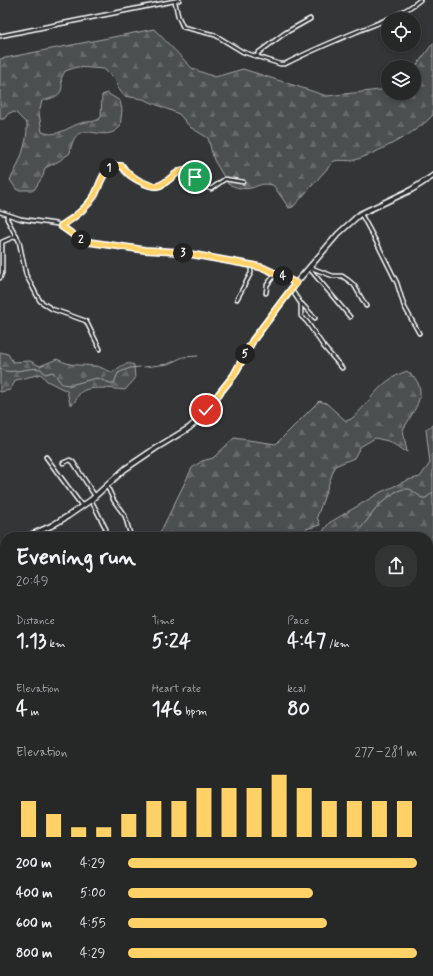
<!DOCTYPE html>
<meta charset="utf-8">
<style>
body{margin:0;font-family:Mynerve,sans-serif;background:#323434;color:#f1f3f6;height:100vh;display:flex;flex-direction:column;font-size:15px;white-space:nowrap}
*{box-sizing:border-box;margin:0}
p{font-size:13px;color:#a4a6a8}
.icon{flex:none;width:22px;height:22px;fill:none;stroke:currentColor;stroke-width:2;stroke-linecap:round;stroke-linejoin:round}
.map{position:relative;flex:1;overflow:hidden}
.drawer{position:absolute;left:0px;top:532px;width:433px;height:444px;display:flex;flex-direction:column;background:#262828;border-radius:16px 16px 0 0;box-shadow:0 2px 6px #0003,0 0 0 1px #424445}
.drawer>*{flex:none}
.tools{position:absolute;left:381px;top:12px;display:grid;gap:8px}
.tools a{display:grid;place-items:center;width:40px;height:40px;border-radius:50%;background:#262828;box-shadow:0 2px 6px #0003,0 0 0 1px #424445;font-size:20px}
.pin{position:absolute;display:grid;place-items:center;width:34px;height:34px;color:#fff;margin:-17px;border:2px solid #fff;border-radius:50%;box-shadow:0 1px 4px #0007}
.km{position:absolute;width:20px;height:20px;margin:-10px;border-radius:50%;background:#222;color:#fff;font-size:11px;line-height:20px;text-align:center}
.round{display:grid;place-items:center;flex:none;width:42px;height:42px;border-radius:16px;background:#323434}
.overview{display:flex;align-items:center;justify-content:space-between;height:68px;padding:0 16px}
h1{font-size:22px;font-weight:700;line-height:30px}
.figures{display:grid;grid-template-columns:repeat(3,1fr);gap:6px;height:68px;padding:4px 16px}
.figures div{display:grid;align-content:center}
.figures b{font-size:20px;font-weight:700}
.figures small{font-size:11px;font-weight:400}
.figures p{font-size:11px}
.chart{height:112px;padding:8px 16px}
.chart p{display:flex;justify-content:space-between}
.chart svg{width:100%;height:72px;margin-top:4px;stroke:#ffd166;stroke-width:6}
ul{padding:0 16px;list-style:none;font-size:13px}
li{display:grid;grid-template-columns:64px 48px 1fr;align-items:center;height:30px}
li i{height:10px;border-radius:5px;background:#ffd166}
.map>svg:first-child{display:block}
.forest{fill:url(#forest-firs);stroke:#a6a7a8}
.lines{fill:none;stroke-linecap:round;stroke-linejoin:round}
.stream{stroke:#abacad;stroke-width:1}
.street-casing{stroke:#fff;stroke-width:5.5}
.secondary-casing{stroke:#fff;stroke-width:7}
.street{stroke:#2a2d2e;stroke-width:2.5}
.secondary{stroke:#2a2d2e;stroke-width:4}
.route-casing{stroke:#fff;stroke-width:8}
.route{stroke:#ffd166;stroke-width:5}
</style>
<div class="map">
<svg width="433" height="976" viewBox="0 0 433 976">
<defs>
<pattern id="forest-firs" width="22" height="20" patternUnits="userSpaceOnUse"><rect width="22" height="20" fill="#4c4f50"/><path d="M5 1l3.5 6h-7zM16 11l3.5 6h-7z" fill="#67696a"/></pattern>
</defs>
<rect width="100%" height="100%" fill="#333536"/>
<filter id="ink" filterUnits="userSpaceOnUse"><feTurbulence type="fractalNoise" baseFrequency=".025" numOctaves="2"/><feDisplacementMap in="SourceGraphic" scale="8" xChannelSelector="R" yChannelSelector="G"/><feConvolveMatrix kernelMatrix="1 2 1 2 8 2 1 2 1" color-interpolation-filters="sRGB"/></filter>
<g filter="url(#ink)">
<g class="forest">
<path d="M154 29 193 69 215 77 243 69 327 96 388 89V93H414V69L433 43V115C418 132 377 153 355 160 348 162 341 159 334 161L293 207 289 208 273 185C261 183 261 185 251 188 243 190 235 187 228 184L214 160 208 138 190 127 179 114 143 99 124 96 118 88 116 81 104 69 77 67 65 71 61 79C65 95 56 97 42 101L39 113 42 132C58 138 67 127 81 123 88 121 96 123 101 117L102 95 107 93 120 101 122 110 120 127C102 147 76 112 70 153L59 161 45 168 43 176 34 190H17L10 180C19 164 28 143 27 124L15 112 9 113 4 119H0V59Z"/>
<path d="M0 352 8 354 13 362 30 361 40 366 57 359C72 367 79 364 95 366 100 366 106 371 113 372 120 367 126 361 134 365L135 379 125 390C116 389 87 385 80 393 77 396 77 400 73 404H70L67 391 47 381 41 374 16 380 10 390 0 392Z"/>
<path d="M407 371C433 390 414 409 403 430L407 452 388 441 375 438 360 447 354 458 335 466 317 517 320 525 306 529 304 535 305 537H158L192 468 202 461 213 458 234 438 276 444 319 401 326 403 346 421 351 419C373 401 376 382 407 371Z"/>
<path d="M433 425V976H375L371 971H428V537H319L329 523 381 492 408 480 420 477 430 463 426 429Z"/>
<path d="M5 657V768L0 769V658Z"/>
</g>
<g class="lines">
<g class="stream">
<path d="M144 367 168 364 183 357 198 356"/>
<path d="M0 369C11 376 28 366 41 369L45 374 53 372 62 384 70 385 97 378 110 383H114L118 373 130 368 140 367"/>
<path d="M354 537 379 505 395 492 403 489H410L422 498H426L433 492"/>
<path d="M428 798 433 797"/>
<path d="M0 896 5 895"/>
<path d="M0 914 5 913"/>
<path d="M0 920 5 919"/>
<path d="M338 976V971"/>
</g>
<g class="street-casing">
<g id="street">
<path d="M175 2 178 16 183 27 215 35 243 52 280 64H285C308 52 332 42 356 32 378 23 402 15 420 0"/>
<path d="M0 36 179 0"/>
<path d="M257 57 258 53 285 33 310 19"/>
<path d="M0 212 21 219 57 224 82 241 145 250 179 252 251 265 264 268 296 283"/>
<path d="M361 214 379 247 397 283 404 306 419 333"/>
<path d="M7 215V219L19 241 26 275 40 301 52 309 86 321 100 349"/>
<path d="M61 226C74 218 84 209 93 197 100 187 101 170 115 165L122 166C129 176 147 190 160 186 169 182 174 173 184 170L192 173 198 184 211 189 225 179 243 182"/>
<path d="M309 267 333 276H342L348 280 354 285 366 306"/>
<path d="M309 268 350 317"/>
<path d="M0 278 2 273V242L16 236"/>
<path d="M291 289 301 304V316L307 322 324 347 342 368"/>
<path d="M266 293 267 285 276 273"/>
<path d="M237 299 251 273V265"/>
<path d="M302 304 315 318"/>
<path d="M46 457 82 506"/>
<path d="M63 463 70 460 73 462 95 496"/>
<path d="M107 486 114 501 125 516 131 537"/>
<path d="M91 500 106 529 105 537"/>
<path d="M428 682 433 677"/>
<path d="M0 767 5 765"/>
<path d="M428 828 433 824"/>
<path d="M131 971 137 976"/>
<path d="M90 976 108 971"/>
<path d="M226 976 237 971"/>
</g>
</g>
<g class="secondary-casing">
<g id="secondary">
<path d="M26 537 51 526 68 516 91 500 125 469 156 448 189 428 198 420 234 375 253 340 296 283 338 234 360 214 411 190 433 176"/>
<path d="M0 550 5 546"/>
</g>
</g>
<use href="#street" class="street"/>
<use href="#secondary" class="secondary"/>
</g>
</g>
<g class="lines" filter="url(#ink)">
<g class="route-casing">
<path id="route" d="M195 177C181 157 170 186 156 186 149 186 144 183 138 180 131 176 127 174 122 166H112C102 174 100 184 95 195 87 208 74 218 61 226L82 241 145 250 179 252 251 265 264 268 296 283 253 340 234 375 206 410"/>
</g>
<use href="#route" class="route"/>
</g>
</svg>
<div class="tools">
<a><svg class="icon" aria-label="locate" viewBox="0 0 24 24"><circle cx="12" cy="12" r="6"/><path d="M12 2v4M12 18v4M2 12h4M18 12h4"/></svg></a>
<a><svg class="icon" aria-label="layers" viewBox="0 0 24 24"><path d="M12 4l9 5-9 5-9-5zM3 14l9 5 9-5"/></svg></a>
</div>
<div class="pin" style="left:195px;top:177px;background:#1e9e55"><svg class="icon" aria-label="arrive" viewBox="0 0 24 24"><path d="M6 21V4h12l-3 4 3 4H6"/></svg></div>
<div class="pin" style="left:206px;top:410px;background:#d93025"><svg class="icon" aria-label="check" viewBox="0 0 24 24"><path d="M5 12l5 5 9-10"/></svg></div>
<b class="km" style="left:109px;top:168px">1</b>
<b class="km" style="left:81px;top:240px">2</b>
<b class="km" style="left:183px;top:253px">3</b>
<b class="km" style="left:283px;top:276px">4</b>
<b class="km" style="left:245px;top:354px">5</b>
<section class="drawer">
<div class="overview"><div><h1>Evening run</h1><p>20:49</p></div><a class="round"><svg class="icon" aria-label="share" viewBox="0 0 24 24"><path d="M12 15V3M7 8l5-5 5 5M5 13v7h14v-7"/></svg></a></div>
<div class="figures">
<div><p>Distance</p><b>1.13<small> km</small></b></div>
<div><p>Time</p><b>5:24</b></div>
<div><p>Pace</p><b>4:47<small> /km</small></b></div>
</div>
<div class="figures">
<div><p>Elevation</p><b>4<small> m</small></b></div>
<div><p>Heart rate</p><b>146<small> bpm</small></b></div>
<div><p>kcal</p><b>80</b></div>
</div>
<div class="chart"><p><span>Elevation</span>277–281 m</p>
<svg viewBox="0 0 160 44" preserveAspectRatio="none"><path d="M5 44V22M15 44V30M25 44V38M35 44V38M45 44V30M55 44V22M65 44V22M75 44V14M85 44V14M95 44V14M105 44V6M115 44V14M125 44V22M135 44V22M145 44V22M155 44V22"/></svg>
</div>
<ul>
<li><b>200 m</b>4:29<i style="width:100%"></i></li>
<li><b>400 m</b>5:00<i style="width:64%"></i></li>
<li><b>600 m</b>4:55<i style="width:69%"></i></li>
<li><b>800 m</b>4:29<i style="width:100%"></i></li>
</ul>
</section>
</div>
